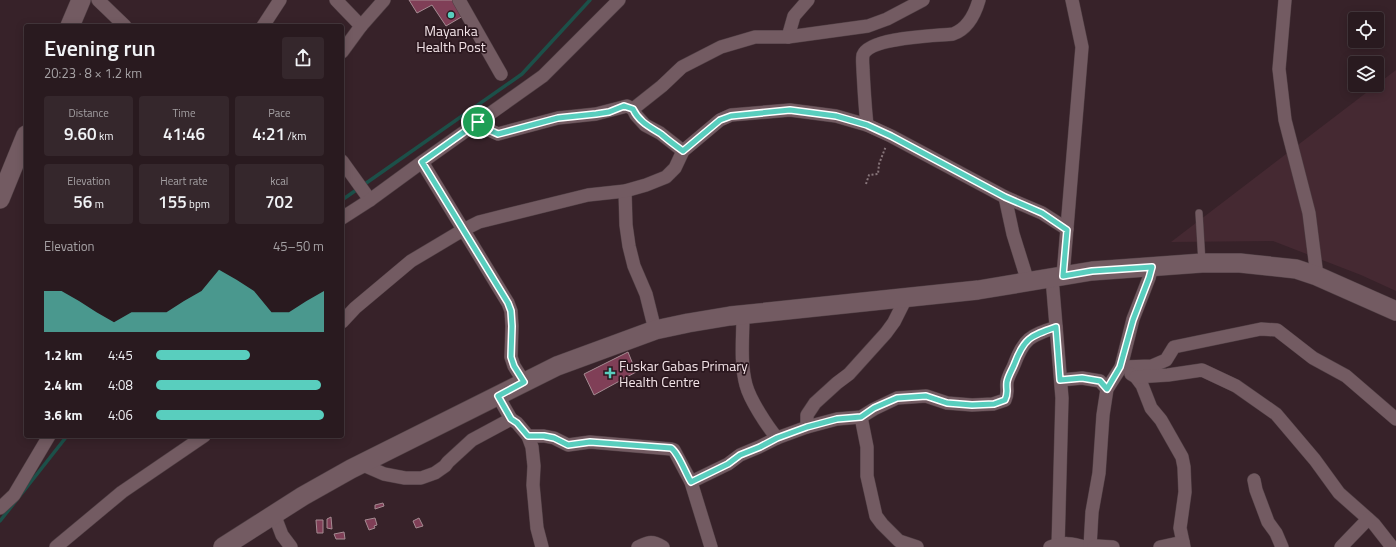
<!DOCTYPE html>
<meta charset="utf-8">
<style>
body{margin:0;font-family:"Titillium Web",sans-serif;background:#35272c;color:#f1f3f6;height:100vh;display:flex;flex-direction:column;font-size:15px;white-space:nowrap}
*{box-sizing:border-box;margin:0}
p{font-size:13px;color:#a5a1a4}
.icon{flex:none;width:22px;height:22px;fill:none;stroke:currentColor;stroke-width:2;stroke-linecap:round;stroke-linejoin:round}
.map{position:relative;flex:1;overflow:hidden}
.details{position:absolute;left:24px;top:24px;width:320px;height:414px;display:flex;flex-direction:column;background:#291a1f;border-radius:4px;box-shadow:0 2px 10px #0003,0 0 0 1px #45383d}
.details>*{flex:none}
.tools{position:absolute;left:1348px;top:12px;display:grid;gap:8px}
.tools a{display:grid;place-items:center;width:36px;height:36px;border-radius:4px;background:#291a1f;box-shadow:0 2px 10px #0003,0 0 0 1px #45383d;font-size:20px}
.pin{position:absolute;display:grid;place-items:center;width:34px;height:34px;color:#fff;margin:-17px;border:2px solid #fff;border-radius:50%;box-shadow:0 1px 4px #0007}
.round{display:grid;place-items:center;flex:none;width:42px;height:42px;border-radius:4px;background:#35272c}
.head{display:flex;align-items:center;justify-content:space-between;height:68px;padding:0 20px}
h1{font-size:22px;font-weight:600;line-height:30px}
.figures{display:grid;grid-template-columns:repeat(3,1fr);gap:6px;height:68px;padding:4px 20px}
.figures div{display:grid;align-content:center;border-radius:4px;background:#35272c;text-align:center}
.figures b{font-size:17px;font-weight:600}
.figures small{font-size:11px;font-weight:400}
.figures p{font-size:11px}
.chart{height:112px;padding:8px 20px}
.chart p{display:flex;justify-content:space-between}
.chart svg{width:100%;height:72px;margin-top:4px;fill:#59cebe;opacity:.7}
ul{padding:0 20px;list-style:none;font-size:13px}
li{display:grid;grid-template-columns:64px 48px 1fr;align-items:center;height:30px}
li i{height:10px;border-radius:5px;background:#59cebe}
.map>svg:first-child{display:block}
.built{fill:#452932}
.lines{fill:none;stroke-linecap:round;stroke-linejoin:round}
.stream{stroke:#1c5049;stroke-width:3.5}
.building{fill:#803f57;stroke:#a58b92}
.lane-casing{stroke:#503f44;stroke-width:8}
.street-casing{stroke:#503f44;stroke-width:14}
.secondary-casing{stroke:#503f44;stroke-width:20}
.path{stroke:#87757a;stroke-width:2;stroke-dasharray:2 2;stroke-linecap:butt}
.lane{stroke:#735b62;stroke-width:7}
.street{stroke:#735b62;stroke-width:13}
.secondary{stroke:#735b62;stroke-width:19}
.route-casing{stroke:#fff;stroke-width:8}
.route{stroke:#59cebe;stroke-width:5}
.poi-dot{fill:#59cebe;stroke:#2c181f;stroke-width:1.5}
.labels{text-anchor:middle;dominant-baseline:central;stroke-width:3.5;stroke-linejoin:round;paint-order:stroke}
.poi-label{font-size:14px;fill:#f2e3e7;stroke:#2c181f}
</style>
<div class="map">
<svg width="1396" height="547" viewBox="0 0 1396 547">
<rect width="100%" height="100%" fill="#372229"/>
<path class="built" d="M1396 70V291L1361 275 1273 241 1171 242Z"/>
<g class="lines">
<g class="stream">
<path d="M342 200 522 74 590 0"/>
<path d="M0 521 67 436"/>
</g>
</g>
<g class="building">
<path d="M409 0H454L463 16 446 26 432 5 417 13Z"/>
<path d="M628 352 636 372 594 395 584 374Z"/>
<path d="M383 503 384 506 375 509V505Z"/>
<path d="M331 517 332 529 327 528V519Z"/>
<path d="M375 518 377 525 374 526 375 528 369 530 365 520Z"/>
<path d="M419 518 423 526 416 528 413 521Z"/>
<path d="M316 520H323V533H317Z"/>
<path d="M344 532 345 539H336L334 534Z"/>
</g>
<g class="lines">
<g class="lane-casing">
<path id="lane" d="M1199 213 1202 263"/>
</g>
<g class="street-casing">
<g id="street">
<path d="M98 0 125 26"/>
<path d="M336 0 361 26"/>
<path d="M459 0 501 74"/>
<path d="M1285 0 1279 69 1285 120 1309 213 1317 276"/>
<path d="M263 26 280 0"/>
<path d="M788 37 794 16 808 0"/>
<path d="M342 52 361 26 384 0"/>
<path d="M633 109 662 86 682 67 721 47 755 37H788L868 26 887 19 923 0"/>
<path d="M478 122 487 129 498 134 558 118 596 114 627 106 633 109 636 115 645 125 660 133 683 151"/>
<path d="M867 125C865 107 864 89 863 70 863 66 862 60 863 55 870 37 936 36 953 34 967 29 975 14 979 0"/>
<path d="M342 161 370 200"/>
<path d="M422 162 508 303 511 311 512 326 511 357 514 366 524 382"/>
<path d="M625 191 626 225 629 246 634 266 646 294 655 330"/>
<path d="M1005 197 1013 234 1028 282"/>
<path d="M342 218 370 200 422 162 543 76 619 0"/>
<path d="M1063 276 1082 47 1072 0"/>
<path d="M1052 278 1062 398 1058 547"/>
<path d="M743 314C743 337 740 363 746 385 750 400 767 426 777 438"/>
<path d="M342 322 355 308 411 261 463 230 479 222 588 195 625 191 646 185 666 177 675 168 683 151 720 120 731 115 790 110 836 116 867 125 891 136 1005 197 1042 213 1067 229"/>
<path d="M1121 367 1152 366 1166 360 1174 347 1261 329 1277 330 1313 358 1346 376 1396 419"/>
<path d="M1131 374 1136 377 1142 385 1151 408 1161 420 1182 457 1184 467 1185 492 1180 528 1184 547"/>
<path d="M1136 377 1168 375 1202 370 1236 386 1276 414 1315 460 1339 493 1374 524 1392 547"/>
<path d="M1061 380 1082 378 1100 381 1107 389"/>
<path d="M498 396 511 419 517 423 528 436 532 447 534 466 533 485 537 528 542 547"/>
<path d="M861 417 867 447V476L876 516 882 524 899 541 917 547"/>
<path d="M807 427 837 419 861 417 874 409 897 398 926 396 947 403 972 405 993 404 1005 400C1009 392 1006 390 1007 382 1008 376 1012 370 1014 365 1024 338 1030 336 1056 327"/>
<path d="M528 436H544L554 438 568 445 590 442 671 449 674 450 691 482 711 547"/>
<path d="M361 464 384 474 405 478H421L435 473 445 466 448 462 472 440 511 419"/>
<path d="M1254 480 1256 490 1268 522 1276 533 1282 547"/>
<path d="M691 482 728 464 740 455 759 447 777 438 807 427V415L815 403 837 383 849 374 886 333 894 322 906 298"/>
<path d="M0 508 14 495 49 436"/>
<path d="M274 514 282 535 291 547"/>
<path d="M56 547 122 492 204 436"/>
<path d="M638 547C649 542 651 540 663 547"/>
<path d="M1050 547C1063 542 1072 543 1085 547"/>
<path d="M1090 547 1092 512 1099 473 1103 415 1107 389 1121 367 1133 319 1149 278 1152 267"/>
<path d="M1094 547 1097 546 1113 547"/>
<path d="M1160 547 1183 542"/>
<path d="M1341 547 1368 519"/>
</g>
</g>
<g class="secondary-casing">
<g id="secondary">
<path d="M70 26 81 0"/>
<path d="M0 199 26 135"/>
<path d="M223 547 303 496 351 469 557 366 655 330 688 323 730 316 978 290 1092 271 1202 263H1240L1296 269 1317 276 1396 311"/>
</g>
</g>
<path class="path" d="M866 184 869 175 878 174 879 164 886 146"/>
<use href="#lane" class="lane"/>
<use href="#street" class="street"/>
<use href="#secondary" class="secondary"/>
</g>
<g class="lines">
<g class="route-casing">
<path id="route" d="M624 106 633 109C639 122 650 127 661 134 668 140 676 146 683 151L720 120 731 116 790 110 836 116 867 125 891 136 1005 197 1042 213 1067 230 1063 276 1092 271 1152 267 1149 278 1133 320 1120 367 1107 389 1100 381 1082 378 1060 380 1056 327C1030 336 1024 338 1014 365 1012 370 1008 376 1007 382 1006 390 1009 392 1005 400L994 404 972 405 947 403 926 396 897 398 874 408 861 417 837 419 807 427 777 438 760 447 740 455 728 464 691 482C686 474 678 452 671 448L590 442 568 445 554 438 544 436H528L517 423 511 419 498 396 524 382 514 366 511 357 512 326 511 311 508 303 422 162 478 122 487 129 498 134 558 118 596 114 609 112Z"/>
</g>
<use href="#route" class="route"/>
</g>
<g class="poi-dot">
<circle cx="451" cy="15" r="4"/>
<path d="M608 367h4v4h4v4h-4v4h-4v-4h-4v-4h4z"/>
</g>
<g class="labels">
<g class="poi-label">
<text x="451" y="30">Mayanka<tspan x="451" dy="16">Health Post</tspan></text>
<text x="619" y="365" text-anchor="start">Fuskar Gabas Primary<tspan x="619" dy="16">Health Centre</tspan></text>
</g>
</g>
</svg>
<div class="tools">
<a><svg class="icon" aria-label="locate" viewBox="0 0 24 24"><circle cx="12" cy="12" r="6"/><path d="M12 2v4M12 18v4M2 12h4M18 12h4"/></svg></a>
<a><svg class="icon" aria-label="layers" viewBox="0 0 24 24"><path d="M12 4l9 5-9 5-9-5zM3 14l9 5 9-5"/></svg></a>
</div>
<div class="pin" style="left:478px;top:122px;background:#1e9e55"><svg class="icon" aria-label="arrive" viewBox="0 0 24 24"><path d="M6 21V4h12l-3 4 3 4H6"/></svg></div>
<section class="details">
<div class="head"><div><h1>Evening run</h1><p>20:23 · 8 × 1.2 km</p></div><a class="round"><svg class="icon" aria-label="share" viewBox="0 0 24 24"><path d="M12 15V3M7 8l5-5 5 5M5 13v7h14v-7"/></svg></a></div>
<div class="figures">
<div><p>Distance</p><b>9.60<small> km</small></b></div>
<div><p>Time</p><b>41:46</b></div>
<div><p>Pace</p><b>4:21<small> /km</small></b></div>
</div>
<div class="figures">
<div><p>Elevation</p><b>56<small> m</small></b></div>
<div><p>Heart rate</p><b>155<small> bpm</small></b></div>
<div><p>kcal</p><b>702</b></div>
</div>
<div class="chart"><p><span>Elevation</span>45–50 m</p>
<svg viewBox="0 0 160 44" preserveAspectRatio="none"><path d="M0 44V19L10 19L20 25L30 32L40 38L50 32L60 32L70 32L80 25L90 19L100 6L110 12L120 19L130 32L140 32L150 25L160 19V44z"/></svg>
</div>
<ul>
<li><b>1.2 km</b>4:45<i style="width:56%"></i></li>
<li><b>2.4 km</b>4:08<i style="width:98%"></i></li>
<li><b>3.6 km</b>4:06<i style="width:100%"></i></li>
</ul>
</section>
</div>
